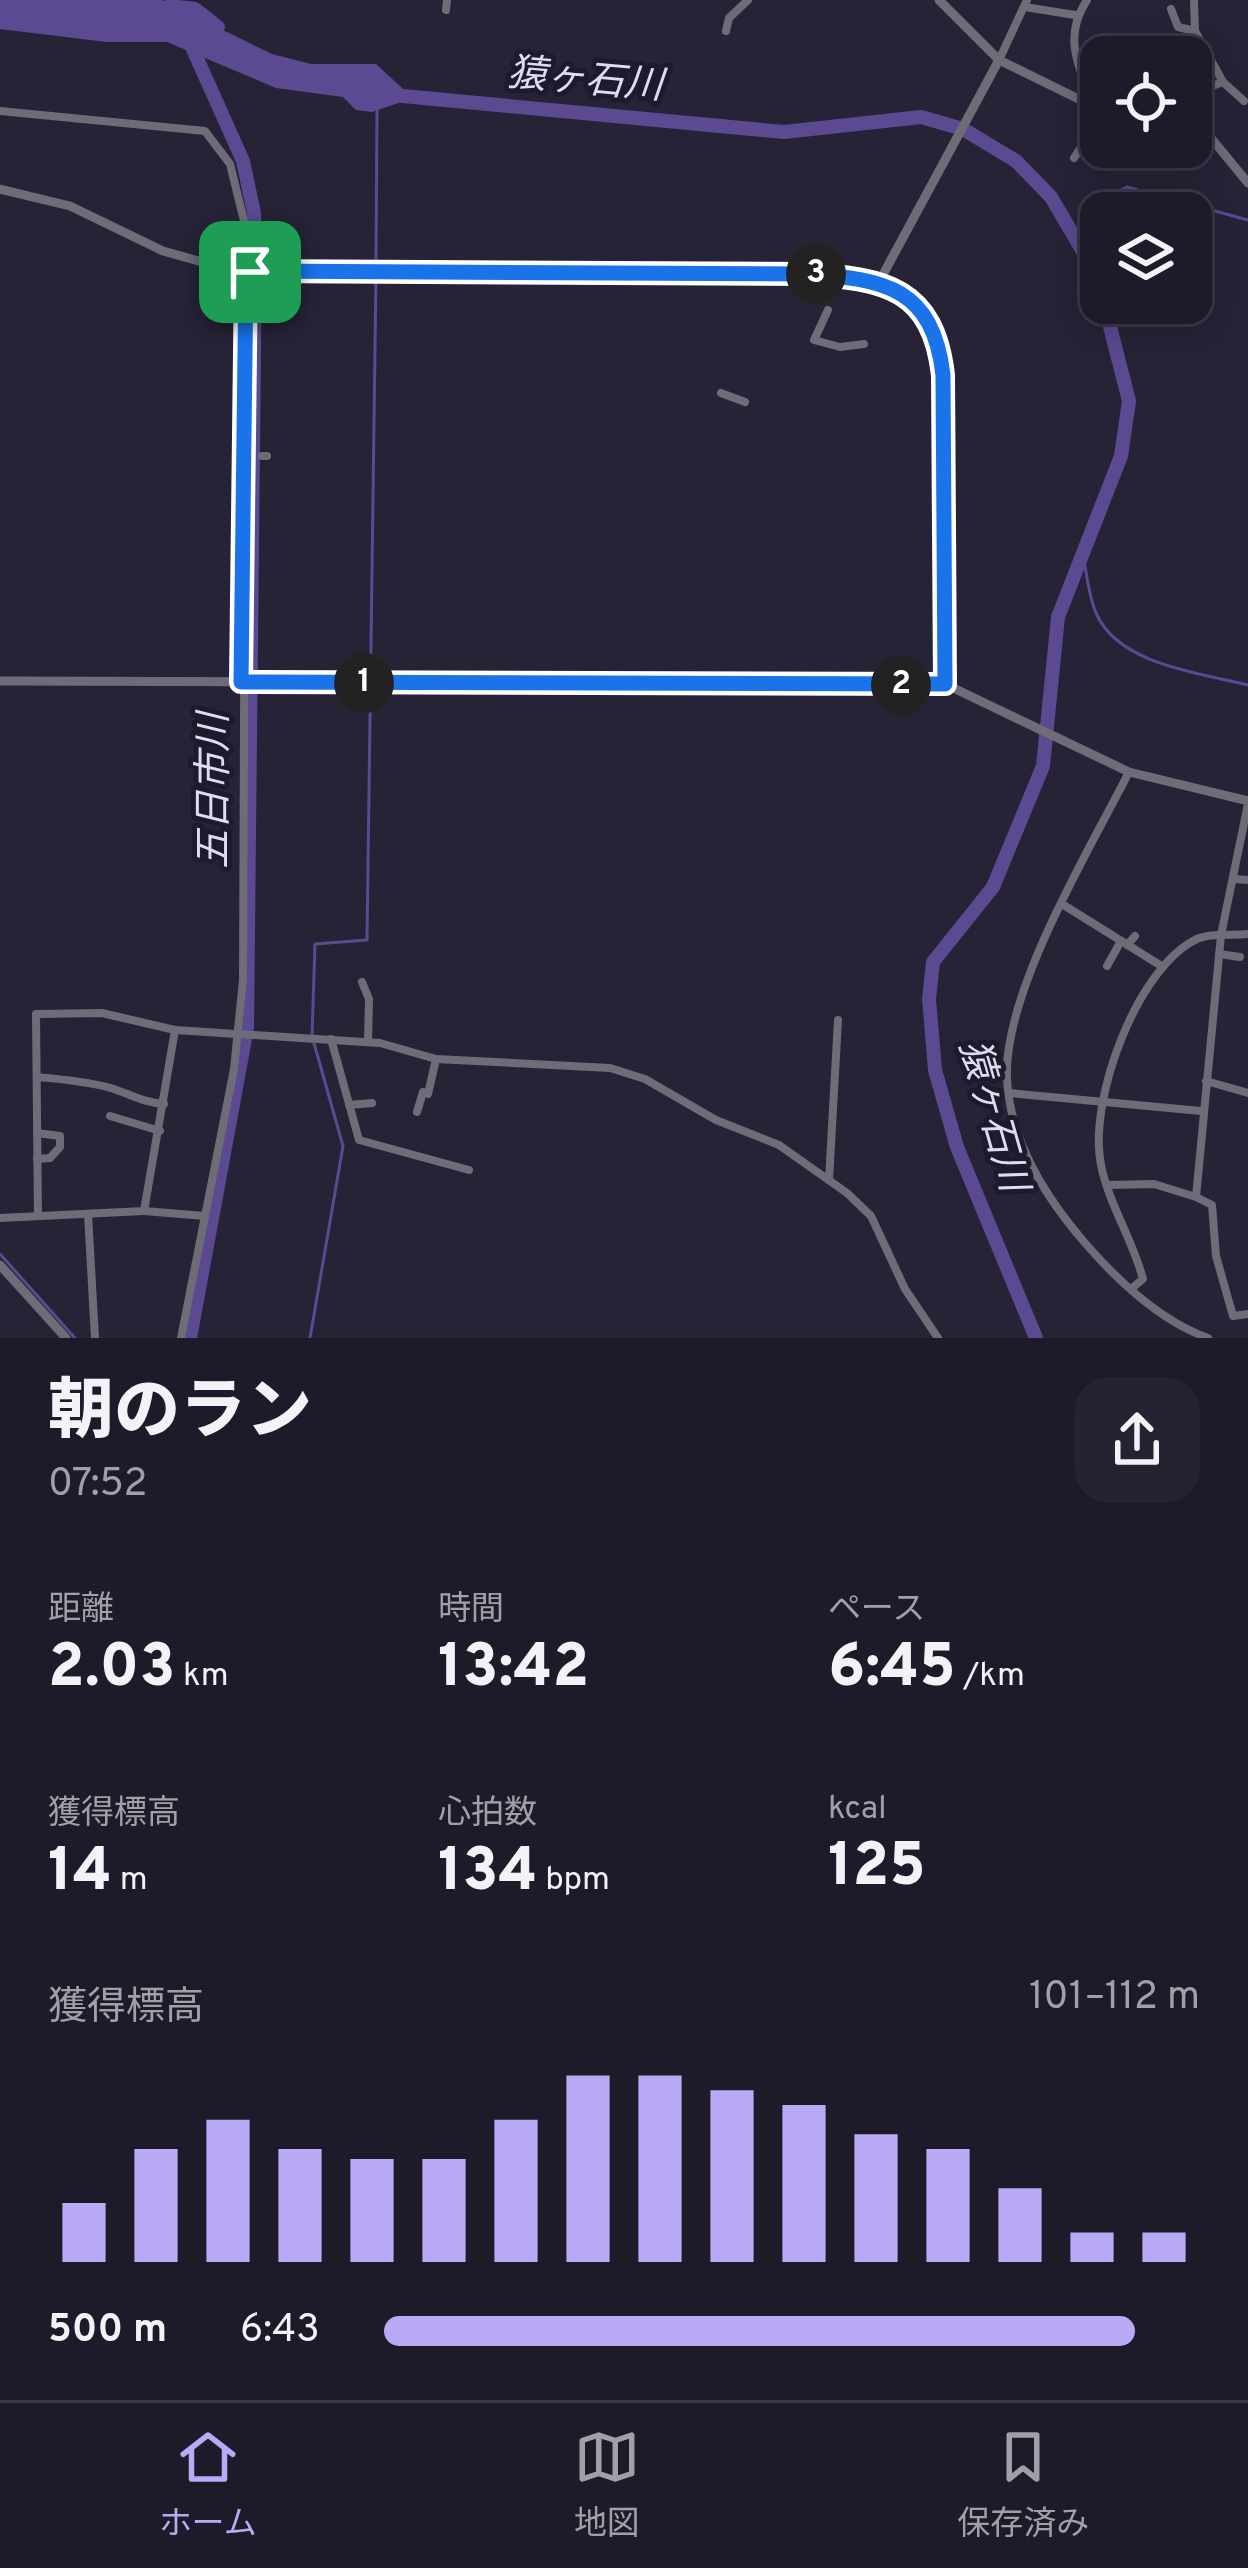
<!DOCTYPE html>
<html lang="ja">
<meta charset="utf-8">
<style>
body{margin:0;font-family:Overpass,"Noto Sans JP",sans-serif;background:#252331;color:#f1f3f6;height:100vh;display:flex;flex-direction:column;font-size:45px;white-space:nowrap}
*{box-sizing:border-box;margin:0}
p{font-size:39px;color:#a0a1a8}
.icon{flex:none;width:66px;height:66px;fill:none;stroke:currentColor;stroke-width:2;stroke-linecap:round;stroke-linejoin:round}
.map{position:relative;height:1338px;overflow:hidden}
.details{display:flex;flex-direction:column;background:#1d1a29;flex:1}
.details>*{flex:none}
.fabs{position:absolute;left:1080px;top:36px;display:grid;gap:24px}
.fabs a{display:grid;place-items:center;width:132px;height:132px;border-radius:24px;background:#1d1a29;box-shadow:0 6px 30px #0003,0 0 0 3px #3b3846;font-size:60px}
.pin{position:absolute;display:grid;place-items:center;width:102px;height:102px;color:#fff;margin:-51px;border-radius:24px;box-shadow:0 6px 18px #0006}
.km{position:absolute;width:60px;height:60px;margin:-30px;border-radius:50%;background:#222;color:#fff;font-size:33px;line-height:60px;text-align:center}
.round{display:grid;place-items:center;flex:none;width:126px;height:126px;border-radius:36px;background:#252331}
.headline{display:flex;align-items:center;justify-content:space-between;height:204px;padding:0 48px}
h1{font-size:66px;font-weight:800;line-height:90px}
.stats{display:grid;grid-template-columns:repeat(3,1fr);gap:18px;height:204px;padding:12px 48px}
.stats div{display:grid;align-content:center}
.stats b{font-size:60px;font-weight:800}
.stats small{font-size:33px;font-weight:400}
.stats p{font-size:33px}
.chart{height:336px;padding:24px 48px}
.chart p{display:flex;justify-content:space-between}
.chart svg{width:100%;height:216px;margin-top:12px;stroke:#baaaf6;stroke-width:6}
ul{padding:0 48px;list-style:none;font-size:39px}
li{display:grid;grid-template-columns:192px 144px 1fr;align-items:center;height:90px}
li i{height:30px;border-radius:15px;background:#baaaf6}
.tab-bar{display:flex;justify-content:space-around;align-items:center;height:168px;border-top:3px solid #3b3846;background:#1d1a29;font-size:33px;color:#a0a1a8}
.tab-bar a{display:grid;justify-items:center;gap:6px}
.tab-bar .current{color:#baaaf6}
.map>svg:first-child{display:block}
.water{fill:#5b4991}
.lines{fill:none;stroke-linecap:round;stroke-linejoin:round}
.stream{stroke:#5b4991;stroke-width:3}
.river{stroke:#5b4991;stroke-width:14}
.minor{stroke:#6e6c76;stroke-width:8}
.tertiary{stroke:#6e6c76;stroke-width:9}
.route-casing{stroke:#fff;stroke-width:24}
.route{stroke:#1a73e8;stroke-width:15}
.labels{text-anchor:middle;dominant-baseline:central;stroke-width:10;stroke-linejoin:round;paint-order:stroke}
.water-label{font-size:39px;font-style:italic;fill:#dfdcf1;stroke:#1e1a2c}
</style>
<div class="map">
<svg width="1248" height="1338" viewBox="0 0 1248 1338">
<rect width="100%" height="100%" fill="#272337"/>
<path class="water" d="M0 0H162L272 54 311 64H376L413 98 372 112 356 110 343 97 276 88 167 42H106L0 29Z"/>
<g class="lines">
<g class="stream">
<path d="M1117 192 1127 187 1248 220"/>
<path d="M376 265 377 107"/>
<path d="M1082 551C1087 571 1088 597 1097 615 1120 665 1201 673 1248 685"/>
<path d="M0 1254 75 1338"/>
<path d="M310 1338 343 1146 312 1036 315 944 367 940 376 275"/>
</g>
<g class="river">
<path d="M169 6 195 9 218 27"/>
<path d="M187 36 243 161 254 213 255 256 247 1028 190 1338"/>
<path d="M392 95 784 132 921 117 963 129 1016 161 1051 197 1088 260 1101 295"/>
<path d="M1036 1338 957 1147 935 1070 929 999 933 962 993 887 1043 766 1058 617 1121 456 1129 401 1104 303"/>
</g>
<g class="minor">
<path d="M1087 0C1062 38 1079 66 1094 106"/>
<path d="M1194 0 1195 31"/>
<path d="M1025 7 1075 15"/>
<path d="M1171 9 1178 27 1195 31 1223 82"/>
<path d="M446 10 447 0"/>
<path d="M726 31 729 18 748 0"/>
<path d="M999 60 1027 0"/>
<path d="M1191 94 1223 82 1244 101"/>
<path d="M0 111 205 131 230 164 246 229 243 980 234 1069 181 1338"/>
<path d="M1074 158 1101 117"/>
<path d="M828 310 814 340 840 347 864 344"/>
<path d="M721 393 745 402"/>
<path d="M262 456H267"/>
<path d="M1129 772C1089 851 1003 992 1007 1079 1010 1141 1046 1198 1085 1243 1118 1281 1160 1321 1208 1338"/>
<path d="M1248 804 1221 935 1196 1197 1212 1205 1216 1256 1233 1316 1248 1314"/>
<path d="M1233 879 1248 880"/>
<path d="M1062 904 1163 967"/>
<path d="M1127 945 1135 936"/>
<path d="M1219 954 1240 957"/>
<path d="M1107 966 1121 941"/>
<path d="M362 982 369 999 368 1042"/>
<path d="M331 1039 359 1140 469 1170"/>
<path d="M37 1077C60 1079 84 1081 107 1087 129 1093 140 1102 164 1104"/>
<path d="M1206 1081 1248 1093"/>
<path d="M1009 1093 1201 1111"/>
<path d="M349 1105 372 1103"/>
<path d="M417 1112 423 1092 428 1094 436 1059"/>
<path d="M110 1116 160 1131"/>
<path d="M37 1133 60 1136V1147L50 1158 37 1159"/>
<path d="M829 1180 838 1020"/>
<path d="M1107 1185 1154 1184 1196 1197"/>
<path d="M144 1211 205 1216"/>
<path d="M88 1214 95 1338"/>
<path d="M38 1216 36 1014 102 1013 175 1030 380 1043 436 1059 610 1068 645 1079 716 1120 779 1145 847 1193 871 1216 905 1289 938 1338"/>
<path d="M0 1218 144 1211 175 1030"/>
<path d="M1132 1288 1143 1279C1133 1240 1109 1205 1101 1165 1088 1102 1135 973 1193 941 1209 932 1230 936 1248 934"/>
</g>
<g class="tertiary">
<path d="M939 0 999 60 1101 110"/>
<path d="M1191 127 1211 138 1248 183"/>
<path d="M0 189 70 206 163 251 227 269 865 278 902 293 922 311 935 333 942 375 945 684"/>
<path d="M879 282 999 60"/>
<path d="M0 681 945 684 1129 772 1248 801"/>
<path d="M0 1265 66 1338"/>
</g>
</g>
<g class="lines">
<g class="route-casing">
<path id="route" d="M246 271 808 274C885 279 933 288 943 375L945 684 241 682Z"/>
</g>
<use href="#route" class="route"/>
</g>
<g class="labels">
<g class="water-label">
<text transform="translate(585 82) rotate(5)">猿ヶ石川</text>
<text transform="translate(216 791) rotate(-90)">五日市川</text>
<text transform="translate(991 1116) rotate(74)">猿ヶ石川</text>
</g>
</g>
</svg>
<div class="fabs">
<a><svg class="icon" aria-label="locate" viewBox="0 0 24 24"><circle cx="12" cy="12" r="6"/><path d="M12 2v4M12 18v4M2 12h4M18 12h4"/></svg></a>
<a><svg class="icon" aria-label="layers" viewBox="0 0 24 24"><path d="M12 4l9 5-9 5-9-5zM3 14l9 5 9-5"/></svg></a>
</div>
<div class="pin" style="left:250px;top:272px;background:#1e9e55"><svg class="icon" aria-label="arrive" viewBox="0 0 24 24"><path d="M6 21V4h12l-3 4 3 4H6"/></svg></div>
<b class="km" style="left:364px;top:683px">1</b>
<b class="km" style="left:901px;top:685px">2</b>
<b class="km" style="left:816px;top:274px">3</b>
</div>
<section class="details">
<div class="headline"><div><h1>朝のラン</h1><p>07:52</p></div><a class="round"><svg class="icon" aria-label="share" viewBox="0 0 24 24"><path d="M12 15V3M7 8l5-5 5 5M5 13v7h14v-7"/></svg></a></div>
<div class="stats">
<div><p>距離</p><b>2.03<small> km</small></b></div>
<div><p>時間</p><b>13:42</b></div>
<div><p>ペース</p><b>6:45<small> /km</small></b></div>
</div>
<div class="stats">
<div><p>獲得標高</p><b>14<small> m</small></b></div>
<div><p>心拍数</p><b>134<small> bpm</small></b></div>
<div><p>kcal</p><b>125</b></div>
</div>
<div class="chart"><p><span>獲得標高</span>101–112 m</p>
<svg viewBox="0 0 160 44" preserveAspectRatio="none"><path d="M5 44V32M15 44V21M25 44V15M35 44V21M45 44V23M55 44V23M65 44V15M75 44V6M85 44V6M95 44V9M105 44V12M115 44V18M125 44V21M135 44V29M145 44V38M155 44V38"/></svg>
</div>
<ul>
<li><b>500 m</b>6:43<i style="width:92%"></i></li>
</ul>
</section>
<nav class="tab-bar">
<a class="current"><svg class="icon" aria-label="home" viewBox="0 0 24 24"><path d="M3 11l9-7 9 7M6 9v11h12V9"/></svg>ホーム</a>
<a><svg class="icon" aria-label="map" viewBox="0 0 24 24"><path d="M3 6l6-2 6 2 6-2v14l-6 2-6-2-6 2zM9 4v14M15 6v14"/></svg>地図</a>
<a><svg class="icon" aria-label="saved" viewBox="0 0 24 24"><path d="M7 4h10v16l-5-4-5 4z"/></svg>保存済み</a>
</nav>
